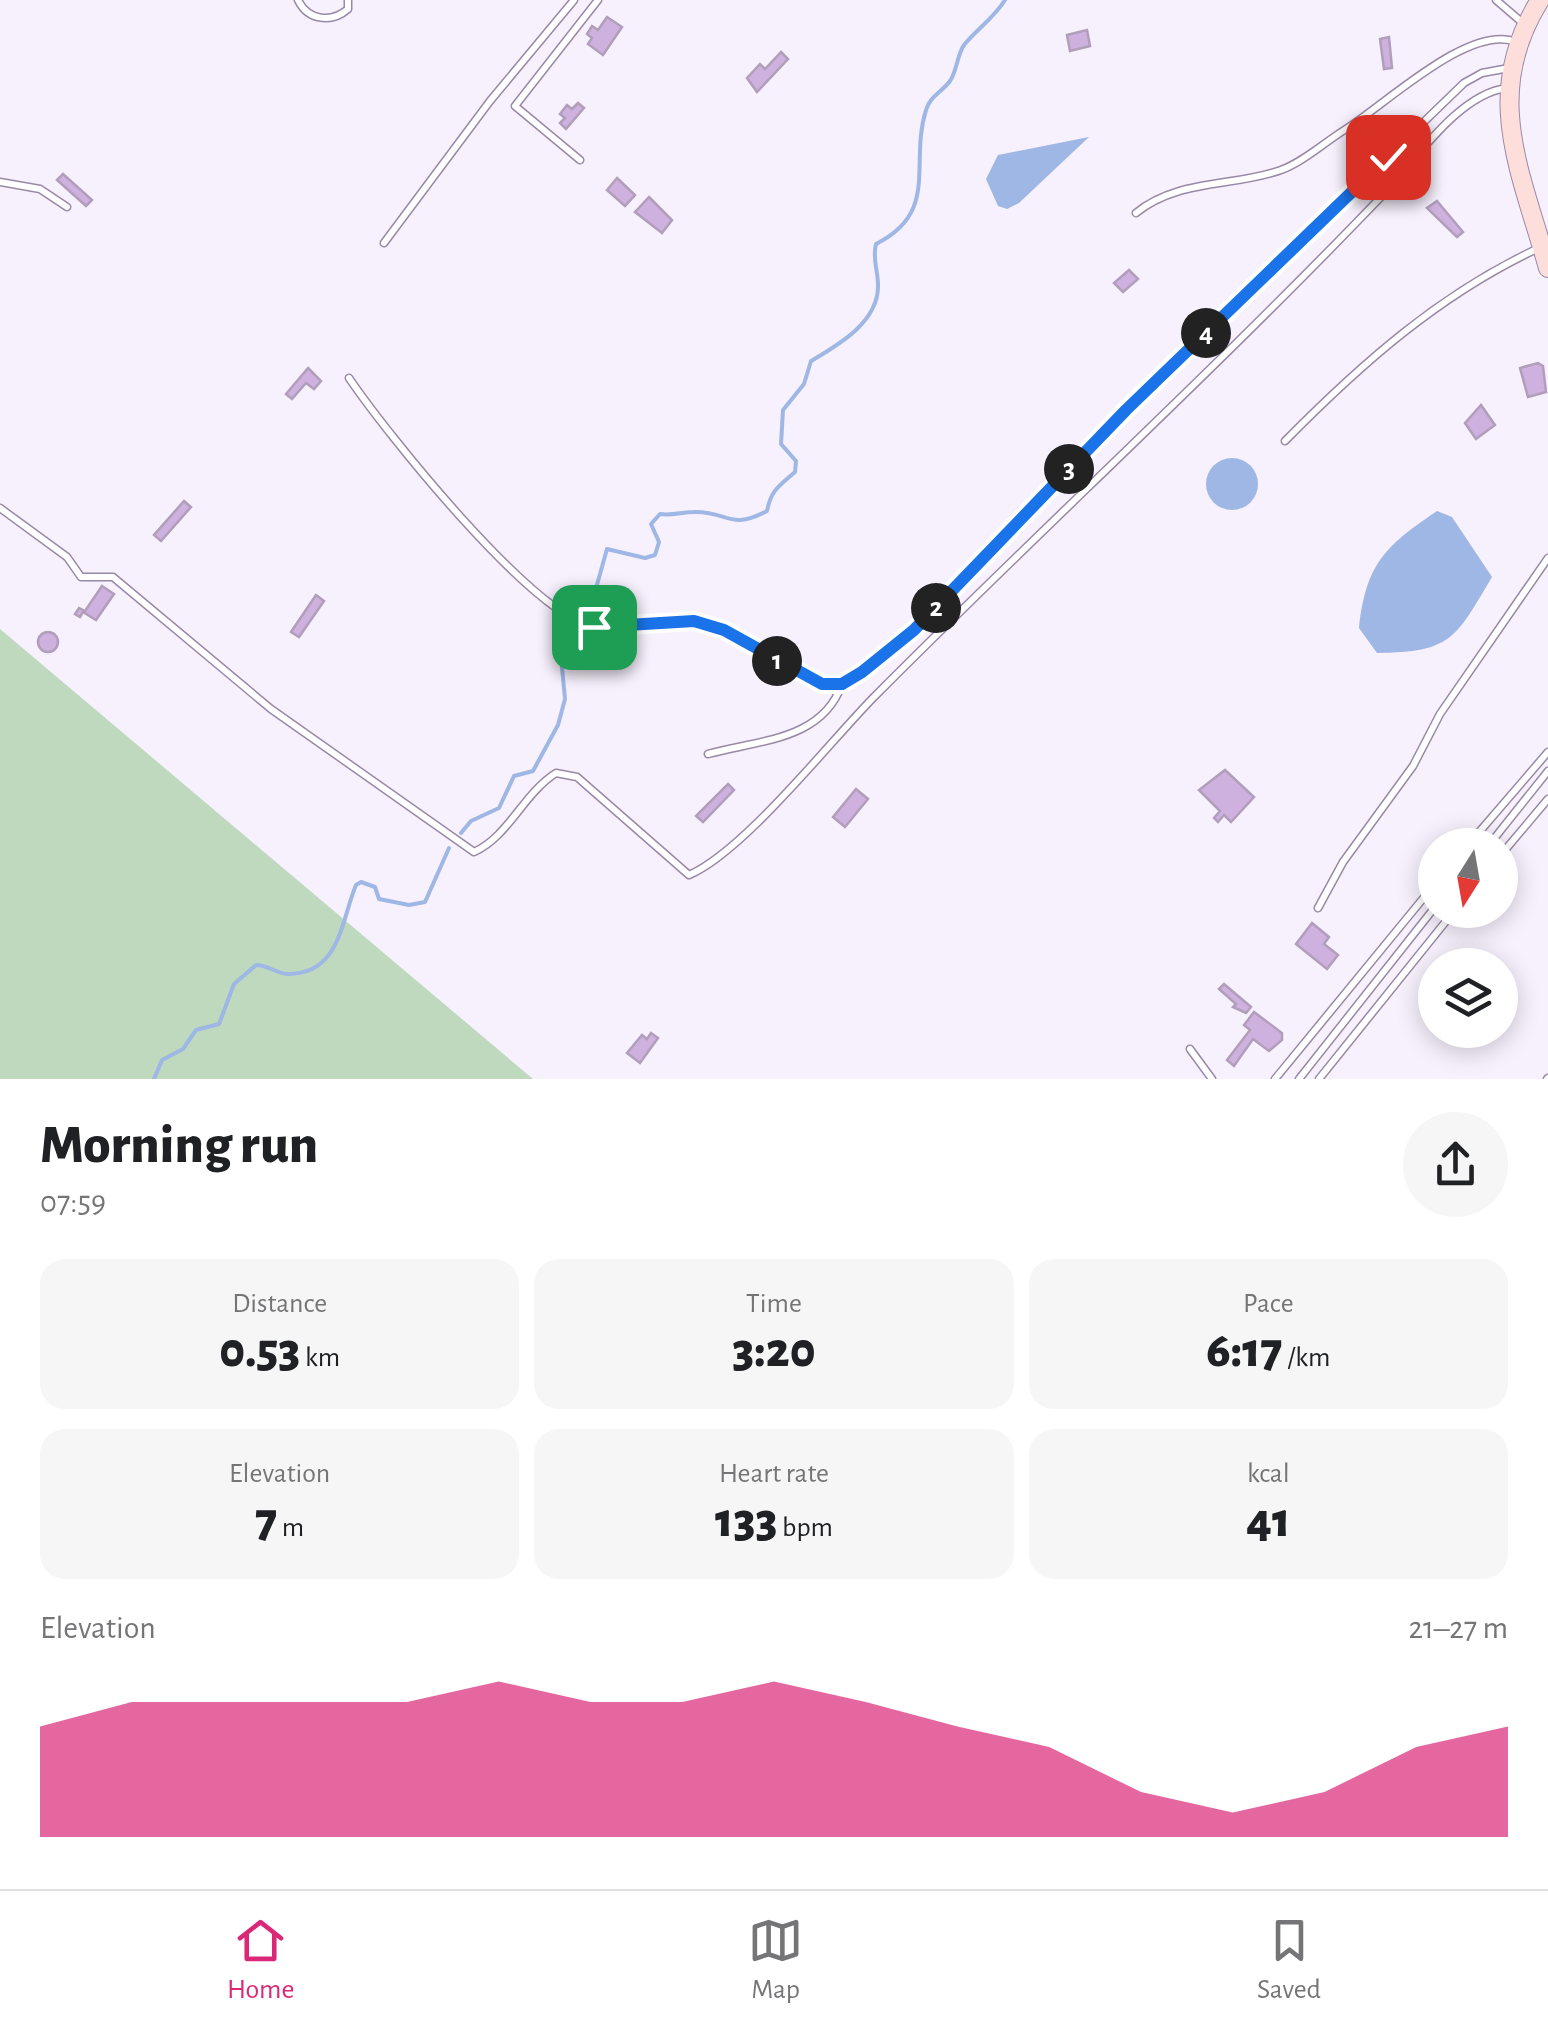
<!DOCTYPE html>
<meta charset="utf-8">
<style>
body{margin:0;font-family:"Alegreya Sans",sans-serif;background:#f6f6f6;color:#202124;height:100vh;display:flex;flex-direction:column;font-size:38px;white-space:nowrap}
*{box-sizing:border-box;margin:0}
p{font-size:32px;color:#757577}
.icon{flex:none;width:55px;height:55px;fill:none;stroke:currentColor;stroke-width:2;stroke-linecap:round;stroke-linejoin:round}
.map{position:relative;height:1079px;overflow:hidden}
.side{display:flex;flex-direction:column;background:#fff;flex:1}
.side>*{flex:none}
.needle{width:65px;rotate:191deg}
.tools{position:absolute;left:1418px;top:828px;display:grid;gap:20px}
.tools a{display:grid;place-items:center;width:100px;height:100px;border-radius:50%;background:#fff;box-shadow:0 5px 25px #0003;font-size:50px}
.pin{position:absolute;display:grid;place-items:center;width:85px;height:85px;color:#fff;margin:-42px;border-radius:20px;box-shadow:0 5px 15px #0006}
.km{position:absolute;width:50px;height:50px;margin:-25px;border-radius:50%;background:#222;color:#fff;font-size:28px;line-height:50px;text-align:center}
.round{display:grid;place-items:center;flex:none;width:105px;height:105px;border-radius:52px;background:#f6f6f6}
.overview{display:flex;align-items:center;justify-content:space-between;height:170px;padding:0 40px}
h1{font-size:55px;font-weight:800;line-height:75px}
.figures{display:grid;grid-template-columns:repeat(3,1fr);gap:15px;height:170px;padding:10px 40px}
.figures div{display:grid;align-content:center;border-radius:25px;background:#f6f6f6;text-align:center}
.figures b{font-size:50px;font-weight:800}
.figures small{font-size:28px;font-weight:400}
.figures p{font-size:28px}
.chart{height:280px;padding:20px 40px}
.chart p{display:flex;justify-content:space-between}
.chart svg{width:100%;height:180px;margin-top:10px;fill:#db2777;opacity:.7}
.menu{display:flex;justify-content:space-around;align-items:center;height:140px;border-top:2px solid #e0e0e0;background:#fff;font-size:28px;color:#757577}
.menu a{display:grid;justify-items:center;gap:5px}
.menu .current{color:#db2777}
.map>svg:first-child{display:block}
.green{fill:#bfd9bf}
.water{fill:#9fb7e4}
.lines{fill:none;stroke-linecap:round;stroke-linejoin:round}
.stream{stroke:#9fb7e4;stroke-width:4}
.building{fill:#ceb1df;stroke:#b09ebb;stroke-width:2.5}
.lane-casing{stroke:#9889a7;stroke-width:9}
.secondary-casing{stroke:#9889a7;stroke-width:20}
.lane{stroke:#fff;stroke-width:6}
.secondary{stroke:#fededb;stroke-width:18}
.route-casing{stroke:#fff;stroke-width:20}
.route{stroke:#1a73e8;stroke-width:12}
</style>
<div class="map">
<svg width="1548" height="1079" viewBox="0 0 1548 1079">
<rect width="100%" height="100%" fill="#f7f0fd"/>
<path class="green" d="M0 629 533 1079H0Z"/>
<g class="water">
<path d="M1089 137 1019 203 1007 209 998 206 986 179 998 155Z"/>
<circle cx="1232" cy="484" r="26"/>
<path d="M1437 511 1452 517 1492 577C1455 639 1452 652 1377 653L1359 628C1366 564 1385 546 1437 511Z"/>
</g>
<g class="lines">
<g class="stream">
<path d="M588 617 607 549 645 558 655 555 659 542 651 524 660 514C672 516 682 512 694 512 728 511 730 531 767 511 771 490 779 486 795 472L796 461 781 444 783 410 804 384 811 361C838 345 879 322 878 285 878 270 872 259 876 244 940 212 909 164 926 110 930 96 942 92 950 81 957 71 957 55 964 45 977 29 994 18 1005 0"/>
<path d="M461 833 471 821 499 808 514 776 533 771 558 725 565 699 560 646 578 641 581 633"/>
<path d="M154 1079 162 1060 183 1049 196 1030 219 1024 234 984 256 965C267 965 276 973 287 974 340 975 341 921 356 885L361 882 375 887 379 899 409 905 425 902 449 848"/>
</g>
</g>
<g class="building">
<path d="M607 17 622 27 603 55 588 44 592 38 587 34 592 26 598 30Z"/>
<path d="M1087 30 1090 46 1070 51 1067 35Z"/>
<path d="M1389 37 1392 68 1384 69 1380 39Z"/>
<path d="M781 52 788 59 757 92 747 78 760 64 765 69Z"/>
<path d="M578 103 584 108 566 129 560 123 565 118 560 114 567 105 572 109Z"/>
<path d="M63 174 92 200 86 206 57 180Z"/>
<path d="M617 178 635 195 625 206 607 190Z"/>
<path d="M649 197 672 220 662 233 635 212Z"/>
<path d="M1437 201 1463 232 1457 237 1427 208Z"/>
<path d="M1129 270 1138 279 1123 292 1114 283Z"/>
<path d="M1538 363 1543 366 1546 392 1528 397 1520 368Z"/>
<path d="M308 368 321 381 314 389 306 383 292 399 286 394Z"/>
<path d="M1481 405 1495 425 1476 439 1465 423Z"/>
<path d="M184 501 191 507 161 541 154 535Z"/>
<path d="M102 586 114 594 96 620 83 612 80 617 75 614 79 608 85 611Z"/>
<path d="M316 595 324 601 299 637 291 632Z"/>
<circle cx="48" cy="642" r="10"/>
<path d="M1225 770 1254 797 1231 822 1224 815 1218 822 1214 818 1220 811 1199 790Z"/>
<path d="M728 784 734 790 703 822 696 816Z"/>
<path d="M856 789 868 799 845 827 833 817Z"/>
<path d="M1312 923 1329 937 1324 944 1338 955 1327 969 1296 944Z"/>
<path d="M1224 984 1251 1007 1246 1013 1233 1007 1236 1004 1219 989Z"/>
<path d="M1254 1012 1282 1033V1040L1269 1051 1253 1039 1234 1066 1227 1060 1250 1030 1244 1025Z"/>
<path d="M651 1033 658 1038 640 1063 627 1053 642 1035 647 1039Z"/>
</g>
<g class="lines">
<g class="lane-casing">
<g id="lane">
<path d="M298 0C308 21 332 23 348 9V0"/>
<path d="M1496 0 1524 24"/>
<path d="M580 160 515 106 598 0"/>
<path d="M0 182 40 189 67 207"/>
<path d="M1136 213C1177 179 1233 187 1281 170 1303 162 1325 142 1346 129 1386 104 1470 23 1516 42"/>
<path d="M384 243 490 101 574 0"/>
<path d="M349 378C387 434 530 612 591 626 631 634 669 611 719 629 764 644 793 684 842 684L914 630 1126 410 1464 83 1482 73 1509 68"/>
<path d="M1285 441C1362 363 1441 293 1541 247"/>
<path d="M0 508 67 557 81 577H113L271 709 474 852C509 836 523 794 556 773L577 777 689 875C743 852 828 744 873 698 1040 530 1215 370 1379 199 1413 164 1457 94 1507 88"/>
<path d="M708 754C758 740 822 741 842 684"/>
<path d="M1468 845 1548 752"/>
<path d="M1489 845 1548 771"/>
<path d="M1500 856 1548 799"/>
<path d="M1318 908 1343 862 1413 766 1440 714 1548 558"/>
<path d="M1190 1049 1212 1079"/>
<path d="M1275 1079 1435 884"/>
<path d="M1299 1079 1435 907"/>
<path d="M1319 1079 1455 910"/>
<path d="M1547 1079 1548 1078"/>
</g>
</g>
<g class="secondary-casing">
<path id="secondary" d="M1540 0C1481 94 1521 171 1548 268"/>
</g>
<use href="#lane" class="lane"/>
<use href="#secondary" class="secondary"/>
</g>
<g class="lines">
<g class="route-casing">
<path id="route" d="M594 627 694 621 724 630 822 684H842L862 672 914 630 1126 410 1388 157"/>
</g>
<use href="#route" class="route"/>
</g>
</svg>
<div class="tools">
<a><svg class="needle" viewBox="-14 -14 28 28"><path d="M0-13l5 13h-10z" fill="#e53935"/><path d="M0 13l5-13h-10z" fill="#757577"/></svg></a>
<a><svg class="icon" aria-label="layers" viewBox="0 0 24 24"><path d="M12 4l9 5-9 5-9-5zM3 14l9 5 9-5"/></svg></a>
</div>
<div class="pin" style="left:594px;top:627px;background:#1e9e55"><svg class="icon" aria-label="arrive" viewBox="0 0 24 24"><path d="M6 21V4h12l-3 4 3 4H6"/></svg></div>
<div class="pin" style="left:1388px;top:157px;background:#d93025"><svg class="icon" aria-label="check" viewBox="0 0 24 24"><path d="M5 12l5 5 9-10"/></svg></div>
<b class="km" style="left:777px;top:661px">1</b>
<b class="km" style="left:936px;top:608px">2</b>
<b class="km" style="left:1069px;top:469px">3</b>
<b class="km" style="left:1206px;top:333px">4</b>
</div>
<section class="side">
<div class="overview"><div><h1>Morning run</h1><p>07:59</p></div><a class="round"><svg class="icon" aria-label="share" viewBox="0 0 24 24"><path d="M12 15V3M7 8l5-5 5 5M5 13v7h14v-7"/></svg></a></div>
<div class="figures">
<div><p>Distance</p><b>0.53<small> km</small></b></div>
<div><p>Time</p><b>3:20</b></div>
<div><p>Pace</p><b>6:17<small> /km</small></b></div>
</div>
<div class="figures">
<div><p>Elevation</p><b>7<small> m</small></b></div>
<div><p>Heart rate</p><b>133<small> bpm</small></b></div>
<div><p>kcal</p><b>41</b></div>
</div>
<div class="chart"><p><span>Elevation</span>21–27 m</p>
<svg viewBox="0 0 160 44" preserveAspectRatio="none"><path d="M0 44V17L10 11L20 11L30 11L40 11L50 6L60 11L70 11L80 6L90 11L100 17L110 22L120 33L130 38L140 33L150 22L160 17V44z"/></svg>
</div>
</section>
<nav class="menu">
<a class="current"><svg class="icon" aria-label="home" viewBox="0 0 24 24"><path d="M3 11l9-7 9 7M6 9v11h12V9"/></svg>Home</a>
<a><svg class="icon" aria-label="map" viewBox="0 0 24 24"><path d="M3 6l6-2 6 2 6-2v14l-6 2-6-2-6 2zM9 4v14M15 6v14"/></svg>Map</a>
<a><svg class="icon" aria-label="saved" viewBox="0 0 24 24"><path d="M7 4h10v16l-5-4-5 4z"/></svg>Saved</a>
</nav>
